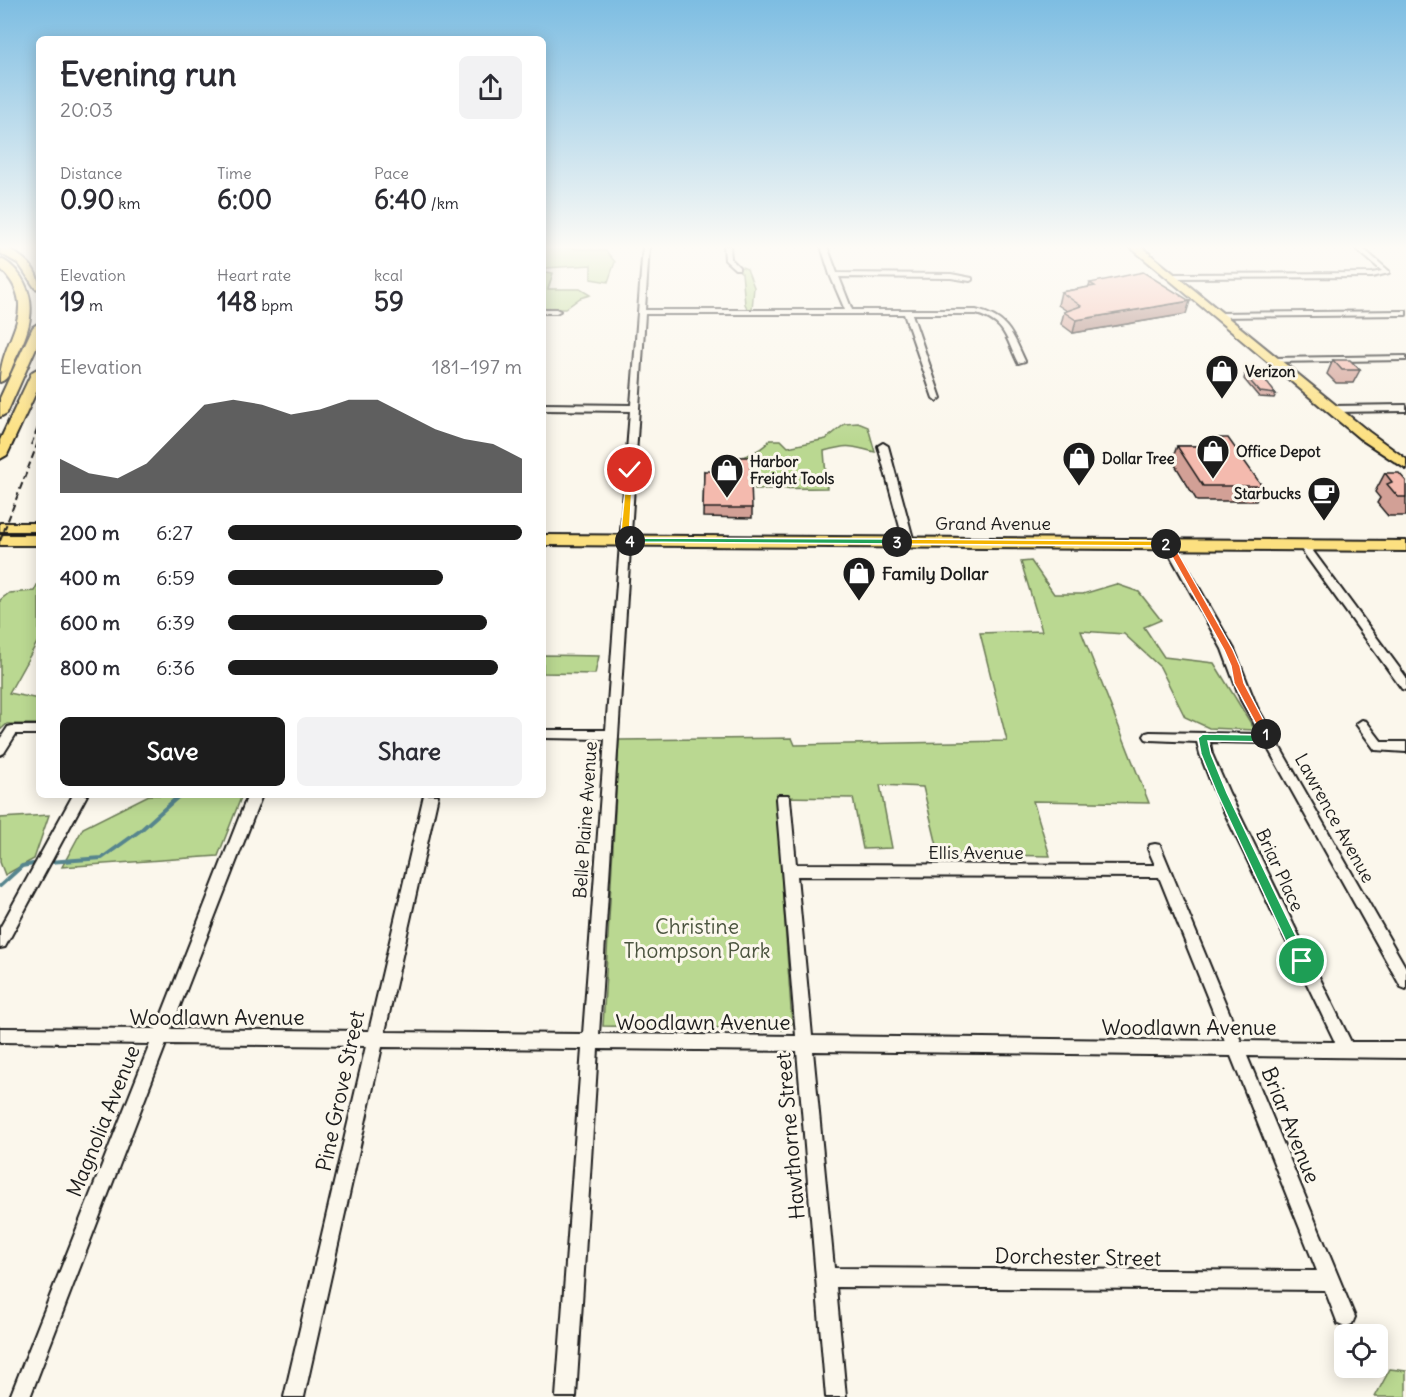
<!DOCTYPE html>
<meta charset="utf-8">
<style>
body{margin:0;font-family:Delius,sans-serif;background:#f2f2f3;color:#2b2b33;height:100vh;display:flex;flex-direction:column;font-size:22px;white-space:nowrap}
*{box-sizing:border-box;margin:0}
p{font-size:20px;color:#7c7c81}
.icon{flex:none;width:33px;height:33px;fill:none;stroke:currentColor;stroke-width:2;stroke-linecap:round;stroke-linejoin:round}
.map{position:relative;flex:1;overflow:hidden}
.drawer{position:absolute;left:36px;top:36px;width:510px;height:762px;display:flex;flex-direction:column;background:#fff;border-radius:9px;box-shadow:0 3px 15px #0003}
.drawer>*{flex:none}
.buttons{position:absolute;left:1334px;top:1324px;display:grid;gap:12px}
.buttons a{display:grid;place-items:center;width:54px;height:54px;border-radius:9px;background:#fff;box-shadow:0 3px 15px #0003;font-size:30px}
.pin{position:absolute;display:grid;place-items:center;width:51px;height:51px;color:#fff;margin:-26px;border:3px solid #fff;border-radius:50%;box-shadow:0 2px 6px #0007}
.km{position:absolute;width:30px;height:30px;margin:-15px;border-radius:50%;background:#222;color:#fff;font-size:16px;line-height:30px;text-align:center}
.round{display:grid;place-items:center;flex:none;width:63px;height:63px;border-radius:9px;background:#f2f2f3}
.overview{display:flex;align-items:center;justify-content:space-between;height:102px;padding:0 24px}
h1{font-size:33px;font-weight:700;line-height:45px}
.stats{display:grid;grid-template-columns:repeat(3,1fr);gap:9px;height:102px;padding:6px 24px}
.stats div{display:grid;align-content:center}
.stats b{font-size:26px;font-weight:700}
.stats small{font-size:16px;font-weight:400}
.stats p{font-size:16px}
.chart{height:168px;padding:12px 24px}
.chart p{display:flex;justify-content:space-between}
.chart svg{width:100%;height:108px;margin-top:6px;fill:#1c1c1c;opacity:.7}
.button{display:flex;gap:12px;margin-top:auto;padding:12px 24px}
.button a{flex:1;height:69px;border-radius:9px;background:#1c1c1c;color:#fff;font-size:24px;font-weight:700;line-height:69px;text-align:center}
.button a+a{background:#f2f2f3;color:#2b2b33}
ul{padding:0 24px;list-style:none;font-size:20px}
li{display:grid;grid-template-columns:96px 72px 1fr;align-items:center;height:45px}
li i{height:15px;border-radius:8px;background:#1c1c1c}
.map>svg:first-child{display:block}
.green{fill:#bad891;stroke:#6b7a56;stroke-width:1.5}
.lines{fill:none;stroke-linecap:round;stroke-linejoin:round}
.stream{stroke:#56858e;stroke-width:4}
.minor-casing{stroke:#1c1c1c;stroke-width:4}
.primary-casing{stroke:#1c1c1c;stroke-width:4}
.trunk-casing{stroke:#1c1c1c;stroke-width:4}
.minor{fill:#fbf7ec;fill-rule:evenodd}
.primary{fill:#fce080;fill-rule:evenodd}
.trunk{fill:#fce080;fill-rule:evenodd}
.rail{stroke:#1c1c1c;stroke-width:2;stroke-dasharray:7 4;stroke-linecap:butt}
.wall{fill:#d2a096;stroke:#1c1c1c;stroke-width:1.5}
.shaded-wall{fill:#ab827a;stroke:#1c1c1c;stroke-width:1.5}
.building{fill:#f4baae;stroke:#1c1c1c;stroke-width:1.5}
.split-1{fill:#22a559;stroke:#fff;stroke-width:1.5}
.split-2{fill:#f0652b;stroke:#fff;stroke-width:1.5}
.split-3{fill:#f5b400;stroke:#fff;stroke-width:1.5}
.split-4{fill:#22a559;stroke:#fff;stroke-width:1.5}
.split-5{fill:#f5b400;stroke:#fff;stroke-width:1.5}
.labels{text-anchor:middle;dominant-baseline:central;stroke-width:6;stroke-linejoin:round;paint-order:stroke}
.far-poi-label{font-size:15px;font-weight:bold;fill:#1c1c1c;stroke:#fbf7ec;text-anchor:start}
.street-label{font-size:18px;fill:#1c1c1c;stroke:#fbf7ec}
.poi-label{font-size:18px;font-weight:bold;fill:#1c1c1c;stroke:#fbf7ec;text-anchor:start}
.near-park-label{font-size:21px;fill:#4b543f;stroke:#fbf7ec}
.near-street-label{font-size:21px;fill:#1c1c1c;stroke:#fbf7ec}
</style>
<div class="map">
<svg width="1406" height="1397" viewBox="0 0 1406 1397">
<rect width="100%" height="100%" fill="#fbf7ec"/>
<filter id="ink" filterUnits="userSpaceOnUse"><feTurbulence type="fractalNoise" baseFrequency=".0167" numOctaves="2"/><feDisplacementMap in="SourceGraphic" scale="12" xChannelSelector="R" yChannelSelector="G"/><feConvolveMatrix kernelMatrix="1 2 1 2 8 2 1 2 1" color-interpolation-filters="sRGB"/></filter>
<g filter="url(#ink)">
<g class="green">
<path d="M548 246 606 251 615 262 608 282 591 279V265L546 268V272L553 273 548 289H580L590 295 580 298 565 309H543V248Z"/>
<path d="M742 267 747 269 754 287 752 309 748 310 745 304 742 273 737 269Z"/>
<path d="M858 423 868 427 875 452C849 446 851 444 824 451L827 488 755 489 754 465 726 464C741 456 759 454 770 440H781L788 447 826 439 845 424Z"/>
<path d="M1031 561 1054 594H1083L1116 584 1139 592 1161 620 1144 627 1164 657 1214 663 1255 730 1209 728 1185 717 1160 667 1124 634 1081 631 1149 803 1033 801 1050 856 939 854 923 787 880 785 892 848 863 849 853 798 776 797 792 1023 788 1030 603 1026 619 740 792 738 795 745 1007 741 980 633 1042 631 1021 562Z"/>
<path d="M39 581V639L9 693 39 699V724H7L0 730V600L9 593 34 591Z"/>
<path d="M543 655 599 656 595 674 543 673Z"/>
<path d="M149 795H242L218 856 62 867 83 828Z"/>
<path d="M49 815 34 859 5 875 0 862V818Z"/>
<path d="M1390 1369 1406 1371V1397H1375Z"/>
</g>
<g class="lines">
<g class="stream">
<path d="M49 862 102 858 141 830 180 795"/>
<path d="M0 886 22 866 33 864"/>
</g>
<g class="minor-casing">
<g id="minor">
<path d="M643 246H649L645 310H845L830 275 821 246H827L837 273 951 274 972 278V280L970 281 951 278 839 277 852 310H976C1008 318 1012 333 1025 361L1018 363C1006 339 1006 322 976 314H912L941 398 937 401 933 398 904 314H645L599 1034 796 1036 776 799 778 795H788L790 799 796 864 1155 865 1148 849 1150 845 1155 844 1160 845 1241 1041 1335 1042 1215 793 1200 754 1197 742 1150 740 1146 739 1144 736 1146 733 1150 732 1260 734 1241 700 1222 649 1164 544 1165 542H1173L1234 649 1257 707 1406 968V989L1401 987 1265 743 1210 742 1212 754 1229 793 1351 1042H1406V1058L1247 1056 1355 1317 1352 1324 1345 1327 1338 1324 1325 1290 836 1287 846 1397H826L797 1051 598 1049 576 1397H556L582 1049 382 1047 304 1397H284L366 1046 166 1044 30 1397H10L150 1044 0 1042V1028L156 1029 248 795H262L171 1029 369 1031 424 795H438L385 1032 583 1034 605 739 543 738V730H606L630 411 543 410V404L631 405ZM797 876 1159 877 1225 1041 812 1036ZM813 1051 1231 1056 1317 1271 834 1268Z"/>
<path d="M724 246H730L731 259 739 267V269H735L725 260Z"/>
<path d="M1353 246H1360L1389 271V273L1372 277 1170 278 1167 276 1170 274 1372 273 1382 271Z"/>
<path d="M543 309H556L560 311 556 313H543Z"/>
<path d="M1406 311V315L1217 317 1213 315 1217 313Z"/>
<path d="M1406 356V360L1272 362 1268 360 1272 358Z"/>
<path d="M1406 405V411L1332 412 1328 409 1332 406Z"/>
<path d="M883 443 888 446 914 542 913 544H905L904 542 878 446Z"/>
<path d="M1303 542 1307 543 1406 677V690L1402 689 1298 545Z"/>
<path d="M1362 720 1366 721 1382 742H1406V752L1375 750 1356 724Z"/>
<path d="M12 726H39V734H16L4 753 0 755V739L8 727Z"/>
<path d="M73 795H87L5 947 0 948V928Z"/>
</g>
</g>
<g class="primary-casing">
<g id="primary">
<path d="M1129 246H1140L1369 432 1406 459V469L1359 438Z"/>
<rect x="0" y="523" width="39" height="8"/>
<rect x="0" y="535" width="39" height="10"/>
<path d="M543 535 1406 541V551L543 545Z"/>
</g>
</g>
<g class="trunk-casing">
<g id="trunk">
<path d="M0 246H4C22 257 39 266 39 289L35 288 19 264 0 253Z"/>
<path d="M0 259C8 261 16 270 21 277 39 305 29 332 15 360 11 368 9 380 0 382 0 337 43 310 0 268Z"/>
<path d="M39 323V341L7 413 0 417V398L33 327Z"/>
<path d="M39 368V386L7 455 0 459V440L32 372Z"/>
</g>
</g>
<use href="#minor" class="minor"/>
<use href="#primary" class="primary"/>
<use href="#trunk" class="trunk"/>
<g class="rail">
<path d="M31 445 39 425"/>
<path d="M0 541 39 440"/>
</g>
</g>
<g class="wall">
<path d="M1090 283 1186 314 1073 333 1061 324 1064 312 1067 311 1058 305 1061 292 1089 287Z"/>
<path d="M1333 360 1360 370 1353 383H1336L1327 374Z"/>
<path d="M1245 375 1276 394 1274 398 1259 397 1244 379Z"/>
<path d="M1215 438 1262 486 1256 501H1197L1172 460 1177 446H1212Z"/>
<path d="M704 471 752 508V518L703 517Z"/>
<path d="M1385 473 1406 481V516H1388L1377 503 1380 498 1375 492Z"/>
</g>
<path class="shaded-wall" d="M1190 301 1186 314 1073 333 1076 320Z"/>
<g class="building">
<path d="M1143 272 1190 301 1076 320 1064 312 1081 306 1061 292 1095 286 1090 283Z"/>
<path d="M1333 360H1350L1360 370H1342Z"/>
<path d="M1245 375H1261L1276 394 1260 392Z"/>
<path d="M1215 438H1228L1262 486H1203L1177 446H1220Z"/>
<path d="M723 457H750L752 508H703L704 471H723Z"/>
<path d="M1385 473H1399L1406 481V497H1398L1387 484 1392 482Z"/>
</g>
</g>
<linearGradient id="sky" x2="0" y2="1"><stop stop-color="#7dbde2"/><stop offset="0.56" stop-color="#fdfbf6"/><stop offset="1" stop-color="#fdfbf6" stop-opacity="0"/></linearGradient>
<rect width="1406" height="441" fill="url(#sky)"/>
<path class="split-1" d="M1266 730 1270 731 1274 739 1273 742 1208 741 1211 754 1227 793 1308 961 1302 966 1297 965 1217 793 1201 754 1198 738 1203 734 1262 735 1263 731Z"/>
<path class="split-2" d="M1166 541 1173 544 1233 650 1240 666 1244 683 1271 734 1270 737H1263L1234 683 1231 666 1224 650 1166 546 1162 544Z"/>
<path class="split-3" d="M897 539 1166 541 1170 544 1166 546 894 544 893 542Z"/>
<path class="split-4" d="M630 538 897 539 901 542 897 544 627 542 626 541Z"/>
<path class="split-5" d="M627 469 633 470 629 538 634 541 630 543 620 541Z"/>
<defs>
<g id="shop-pin" transform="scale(1.725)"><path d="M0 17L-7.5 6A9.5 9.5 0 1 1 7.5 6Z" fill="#1c1c1c" stroke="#fbf7ec"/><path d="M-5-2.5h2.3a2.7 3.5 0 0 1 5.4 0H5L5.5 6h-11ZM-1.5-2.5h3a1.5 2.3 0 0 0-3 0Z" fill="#fff"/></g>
<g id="cafe-pin" transform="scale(1.725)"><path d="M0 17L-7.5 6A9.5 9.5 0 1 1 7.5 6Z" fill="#1c1c1c" stroke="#fbf7ec"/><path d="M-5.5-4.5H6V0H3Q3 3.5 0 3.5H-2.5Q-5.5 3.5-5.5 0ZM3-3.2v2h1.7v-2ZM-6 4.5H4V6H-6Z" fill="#fff"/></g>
</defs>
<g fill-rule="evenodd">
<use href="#shop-pin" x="1222" y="371"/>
<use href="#shop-pin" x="1213" y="451"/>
<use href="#shop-pin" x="1079" y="458"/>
<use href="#shop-pin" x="727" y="470"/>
<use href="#cafe-pin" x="1324" y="493"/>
<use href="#shop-pin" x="859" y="573"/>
</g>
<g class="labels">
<g class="far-poi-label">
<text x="1245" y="371">Verizon</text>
<text x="1236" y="451">Office Depot</text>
<text x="1102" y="458">Dollar Tree</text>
<text x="750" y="461">Harbor<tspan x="750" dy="17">Freight Tools</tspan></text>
<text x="1301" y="493" text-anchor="end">Starbucks</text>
</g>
<g class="street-label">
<text x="993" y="523">Grand Avenue</text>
<text transform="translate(1335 818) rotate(61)">Lawrence Avenue</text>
<text transform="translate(585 820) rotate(-86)">Belle Plaine Avenue</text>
<text x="976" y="852">Ellis Avenue</text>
<text transform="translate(1280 870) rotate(65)">Briar Place</text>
</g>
<g class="poi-label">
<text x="882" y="573">Family Dollar</text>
</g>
<g class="near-park-label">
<text x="697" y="926">Christine<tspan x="697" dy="24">Thompson Park</tspan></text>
</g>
<g class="near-street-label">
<text x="217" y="1017">Woodlawn Avenue</text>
<text x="703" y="1022">Woodlawn Avenue</text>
<text x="1189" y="1027">Woodlawn Avenue</text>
<text transform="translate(340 1091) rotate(-78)">Pine Grove Street</text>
<text transform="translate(103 1121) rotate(-68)">Magnolia Avenue</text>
<text transform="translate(1291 1125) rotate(68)">Briar Avenue</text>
<text transform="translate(790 1136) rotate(-95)">Hawthorne Street</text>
<text transform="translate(1078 1257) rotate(1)">Dorchester Street</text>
</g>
</g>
</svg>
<div class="buttons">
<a><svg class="icon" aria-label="locate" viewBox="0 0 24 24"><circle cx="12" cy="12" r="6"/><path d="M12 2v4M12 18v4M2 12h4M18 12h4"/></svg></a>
</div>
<div class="pin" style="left:1302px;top:961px;background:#1e9e55"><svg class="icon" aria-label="arrive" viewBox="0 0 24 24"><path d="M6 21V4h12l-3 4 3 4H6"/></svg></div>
<div class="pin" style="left:630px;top:470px;background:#d93025"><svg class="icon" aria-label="check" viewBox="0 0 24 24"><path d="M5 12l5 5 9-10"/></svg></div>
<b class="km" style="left:1266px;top:734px">1</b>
<b class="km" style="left:1166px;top:544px">2</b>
<b class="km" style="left:897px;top:542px">3</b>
<b class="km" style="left:630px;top:541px">4</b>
<section class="drawer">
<div class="overview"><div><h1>Evening run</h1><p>20:03</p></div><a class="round"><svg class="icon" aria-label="share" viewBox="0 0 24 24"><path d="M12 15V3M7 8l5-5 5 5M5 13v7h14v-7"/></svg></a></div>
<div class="stats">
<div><p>Distance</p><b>0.90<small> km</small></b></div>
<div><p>Time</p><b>6:00</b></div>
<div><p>Pace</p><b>6:40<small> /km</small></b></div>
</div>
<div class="stats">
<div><p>Elevation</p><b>19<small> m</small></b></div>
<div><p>Heart rate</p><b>148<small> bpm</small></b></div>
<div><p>kcal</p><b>59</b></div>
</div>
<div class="chart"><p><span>Elevation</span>181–197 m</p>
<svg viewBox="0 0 160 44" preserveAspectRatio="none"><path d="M0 44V30L10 36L20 38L30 32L40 20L50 8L60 6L70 8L80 12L90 10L100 6L110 6L120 12L130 18L140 22L150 24L160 30V44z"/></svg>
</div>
<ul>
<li><b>200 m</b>6:27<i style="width:100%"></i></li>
<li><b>400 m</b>6:59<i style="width:73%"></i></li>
<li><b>600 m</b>6:39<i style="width:88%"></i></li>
<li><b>800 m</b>6:36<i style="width:92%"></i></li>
</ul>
<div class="button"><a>Save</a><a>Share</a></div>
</section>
</div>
